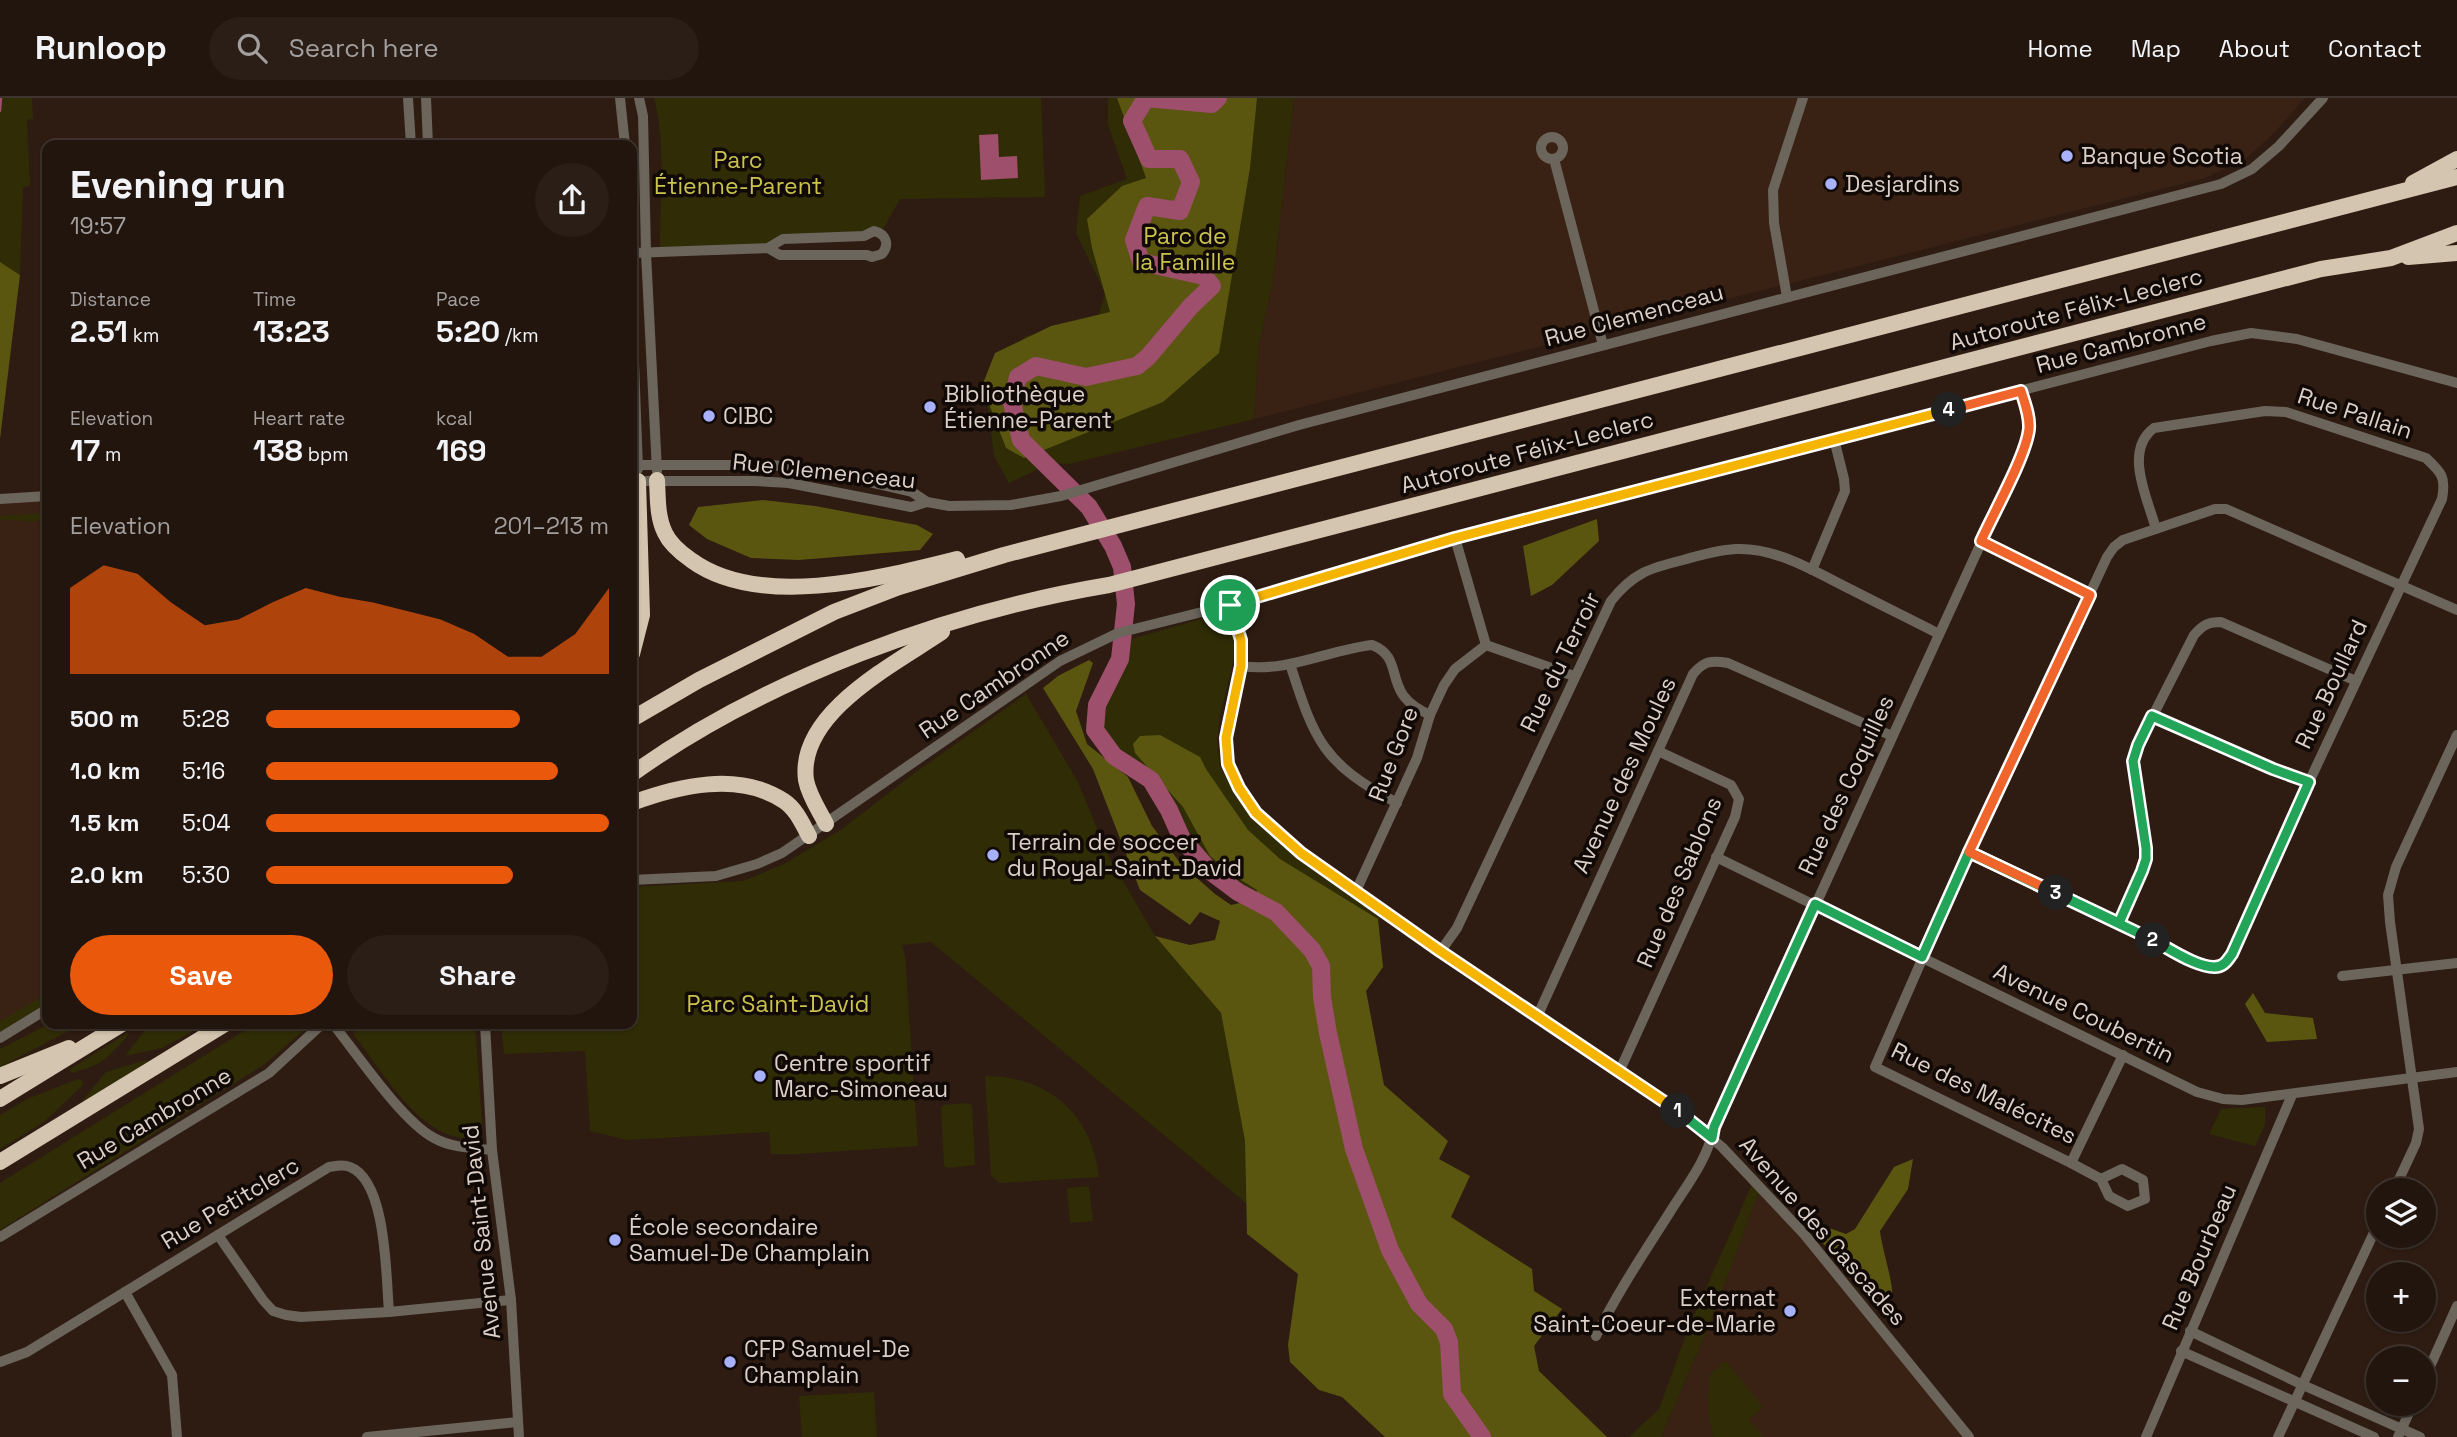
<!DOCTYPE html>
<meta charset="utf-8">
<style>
body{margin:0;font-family:"Space Grotesk",sans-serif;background:#2a1e17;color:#f1f3f6;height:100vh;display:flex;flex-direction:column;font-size:26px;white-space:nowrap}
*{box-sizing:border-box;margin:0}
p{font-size:23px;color:#a29f9e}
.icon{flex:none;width:38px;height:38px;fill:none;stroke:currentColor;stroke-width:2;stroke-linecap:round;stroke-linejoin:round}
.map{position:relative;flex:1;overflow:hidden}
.panel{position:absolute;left:42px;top:42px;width:595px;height:889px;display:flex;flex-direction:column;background:#22150e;border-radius:14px;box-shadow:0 2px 5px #0004,0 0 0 2px #3f342e}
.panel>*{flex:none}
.fabs{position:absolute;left:2366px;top:1080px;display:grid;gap:14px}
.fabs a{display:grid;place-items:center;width:70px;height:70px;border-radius:50%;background:#22150e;box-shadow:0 2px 5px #0004,0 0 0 2px #3f342e;font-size:35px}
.pin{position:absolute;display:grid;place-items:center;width:60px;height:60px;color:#fff;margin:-30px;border:4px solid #fff;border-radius:50%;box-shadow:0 2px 7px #0007}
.km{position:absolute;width:35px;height:35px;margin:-18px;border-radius:50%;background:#222;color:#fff;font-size:19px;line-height:35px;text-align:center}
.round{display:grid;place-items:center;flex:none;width:74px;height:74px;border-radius:37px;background:#2a1e17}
.head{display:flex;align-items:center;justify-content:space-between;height:119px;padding:0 28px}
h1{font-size:38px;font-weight:700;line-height:52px}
.figures{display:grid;grid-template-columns:repeat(3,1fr);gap:10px;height:119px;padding:7px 28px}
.figures div{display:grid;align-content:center}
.figures b{font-size:30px;font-weight:700}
.figures small{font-size:19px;font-weight:400}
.figures p{font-size:19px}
.chart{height:196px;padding:14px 28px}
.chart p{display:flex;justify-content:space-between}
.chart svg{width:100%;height:126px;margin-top:7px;fill:#ea580c;opacity:.7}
.primary-button{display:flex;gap:14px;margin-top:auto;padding:14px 28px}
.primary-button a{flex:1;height:80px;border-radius:42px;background:#ea580c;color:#fff;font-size:28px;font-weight:700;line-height:80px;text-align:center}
.primary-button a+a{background:#2a1e17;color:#f1f3f6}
ul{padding:0 28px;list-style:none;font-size:23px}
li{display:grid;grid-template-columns:112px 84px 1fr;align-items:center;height:52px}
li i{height:18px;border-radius:9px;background:#ea580c}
header{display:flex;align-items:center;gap:42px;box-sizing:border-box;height:98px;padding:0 35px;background:#22150e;border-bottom:2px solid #3f342e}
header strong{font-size:33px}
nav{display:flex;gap:38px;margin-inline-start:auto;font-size:24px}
.search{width:490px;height:63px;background:#2a1e17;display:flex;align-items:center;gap:18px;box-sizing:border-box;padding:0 24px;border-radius:38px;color:#a29f9e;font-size:26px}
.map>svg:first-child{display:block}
.built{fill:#392113}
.green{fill:#2f2c06}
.forest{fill:#5a5610}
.water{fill:#9d4f6b}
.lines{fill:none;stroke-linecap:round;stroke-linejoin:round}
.stream{stroke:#9d4f6b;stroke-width:2.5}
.river{stroke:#9d4f6b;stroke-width:18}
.minor{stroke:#6b655c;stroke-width:10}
.highway{stroke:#d3c5af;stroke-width:16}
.split-1-casing{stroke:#fff;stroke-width:14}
.split-2-casing{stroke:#fff;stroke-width:14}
.split-3-casing{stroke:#fff;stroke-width:14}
.split-4-casing{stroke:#fff;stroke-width:14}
.split-5-casing{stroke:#fff;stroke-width:14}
.split-1{stroke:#f5b400;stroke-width:9}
.split-2{stroke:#22a559;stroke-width:9}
.split-3{stroke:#22a559;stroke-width:9}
.split-4{stroke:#f0652b;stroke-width:9}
.split-5{stroke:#f5b400;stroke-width:9}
.poi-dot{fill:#a7b1fc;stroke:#100905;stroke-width:2.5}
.labels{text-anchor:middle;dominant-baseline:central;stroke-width:7;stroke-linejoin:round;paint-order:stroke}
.poi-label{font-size:23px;fill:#dbcfc8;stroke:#100905;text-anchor:start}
.park-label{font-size:23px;fill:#cac34d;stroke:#100905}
.street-label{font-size:23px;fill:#dbcfc8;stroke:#100905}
</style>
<header>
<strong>Runloop</strong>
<div class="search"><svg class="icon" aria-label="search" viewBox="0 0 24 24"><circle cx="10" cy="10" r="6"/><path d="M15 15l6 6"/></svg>Search here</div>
<nav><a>Home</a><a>Map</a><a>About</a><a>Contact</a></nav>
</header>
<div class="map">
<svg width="2457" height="1339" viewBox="0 0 2457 1339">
<rect width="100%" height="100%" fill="#2e1c12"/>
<g class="built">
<path d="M1294 0H2305L2274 35 2248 59 2205 80 1254 321 1259 246 1273 183Z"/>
<path d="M47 398V911L0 940V401Z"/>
<path d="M1761 1088 1969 1339H1661L1709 1228Z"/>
</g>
<g class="green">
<path d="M0 0H32L33 21 27 22 30 88 23 89 20 177 0 164Z"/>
<path d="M654 0H1041L1045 99 900 101 881 135 783 141 767 150 660 154C659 103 667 51 654 0Z"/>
<path d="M1108 0H1294L1273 183 1259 246 1254 321 1069 366 1051 365 1009 385 994 358 987 303 1005 258 1026 238 1096 227 1105 195 1076 135 1080 98 1127 81 1108 27Z"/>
<path d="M41 415 43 419 42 421C28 426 14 421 0 422V418Z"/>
<path d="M1226 514 1237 549 1220 617 1217 646 1220 669 1240 701 1267 730 1385 815 1358 849C1319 831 1281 813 1244 791 1232 784 1218 777 1209 767 1186 742 1178 707 1157 680 1141 660 1106 654 1101 626 1097 604 1114 585 1122 566 1125 558 1128 549 1131 541Z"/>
<path d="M1026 596 1078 684 1109 759 1155 838 1221 915 1245 1043 1246 1105 931 844 902 847 905 857 918 1048 798 1056H771L769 1034 626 1042 590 1033 585 953 504 956 501 926H632V789L743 783 784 766 842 731 916 674Z"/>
<path d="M47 896V908L0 934V923Z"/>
<path d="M49 926H82L0 969V951Z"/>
<path d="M150 926H206L162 950 125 958Z"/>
<path d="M255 926H311L265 966 0 1132V1085Z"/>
<path d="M354 926H475L482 1025 475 1039C425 1049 380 970 354 937Z"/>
<path d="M127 935 128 937C107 961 104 966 72 975L69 972Z"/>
<path d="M145 962 147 964 87 1003 83 1002 106 974Z"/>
<path d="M985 978C1048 978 1092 1016 1099 1079L999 1085 991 1077Z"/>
<path d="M78 981 82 982 83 987 44 1024 0 1051V1017L27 1001Z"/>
<path d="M968 1005 972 1007 975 1067 948 1070 944 1068 941 1010 943 1007Z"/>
<path d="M2265 1009V1027L2255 1048 2209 1036 2221 1011Z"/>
<path d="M1754 1082 1761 1088 1709 1228 1661 1339H1629L1659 1311 1690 1226Z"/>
<path d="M1089 1088 1093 1123 1070 1125 1067 1090Z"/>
<path d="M1726 1263 1763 1309 1749 1321 1763 1339H1713L1708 1313 1710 1276Z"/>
<path d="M874 1294 877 1339H802L799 1298Z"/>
</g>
<g class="forest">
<path d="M1117 0H1257L1250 70 1219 255 1163 304 1024 360 1006 350 982 288 995 255 1051 228 1110 214 1092 150 1087 121 1122 88 1146 80Z"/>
<path d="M0 164 20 177 0 341Z"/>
<path d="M763 402 815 408 917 427 933 436 920 452 799 462 751 460 707 441 689 427 698 409Z"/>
<path d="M1597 421 1599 443 1552 487 1531 498 1523 448Z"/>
<path d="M1089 562 1093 565 1076 613 1087 646 1128 679 1152 728 1181 766 1215 796 1231 807 1253 802 1257 792 1231 776 1210 758 1183 709 1135 655 1133 646 1140 638 1160 637 1200 659 1206 671 1248 732 1280 761 1378 821 1383 869 1366 893 1384 987 1448 1043 1439 1061 1470 1078 1451 1119 1532 1171 1534 1193 1562 1211 1534 1248 1539 1273 1607 1339H1385L1342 1299 1319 1292 1290 1264 1288 1247 1298 1176 1247 1136 1245 1043 1221 915 1155 838 1190 847 1215 842 1220 823 1200 814 1190 827 1140 792 1093 671 1043 590 1058 578Z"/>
<path d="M2253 895 2265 915 2313 920 2317 941 2267 944 2245 906Z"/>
<path d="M1913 1061 1908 1091 1880 1133C1881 1146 1894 1188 1892 1197 1890 1202 1884 1207 1881 1211L1814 1135 1826 1129 1846 1136 1855 1131 1894 1069Z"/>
</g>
<path class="water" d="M998 36 999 59 1017 58 1018 80 981 82 979 37Z"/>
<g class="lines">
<path class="stream" d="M0 13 1 0"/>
<path class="river" d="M1218 0 1212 6 1146 0 1132 23 1149 61H1180L1191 84 1180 113 1147 108 1134 142 1141 164 1204 178 1212 188 1191 208 1148 259 1137 268 1086 279 1036 268 1018 279 1012 305 1021 342 1089 409 1113 448 1122 469 1126 506 1120 561 1097 607 1095 632 1114 658 1151 682 1169 712 1182 741 1210 773 1238 794 1276 814 1312 852 1321 868 1322 899 1328 935 1354 1051 1390 1152 1419 1206 1444 1231 1449 1244 1452 1296 1482 1339"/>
<g class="minor">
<path d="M408 0 411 47"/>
<path d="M426 0 428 47"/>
<path d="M620 0 625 47"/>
<path d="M639 0 643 18 646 155 657 373"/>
<circle cx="1552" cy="50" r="11"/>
<path d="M1554 61 1603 247"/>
<path d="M632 155 768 150 783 141 864 138 874 133C886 136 890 146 882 156L872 159 867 157H780L768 150"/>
<path d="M1787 199 1774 125 1773 92 1803 0"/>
<path d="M632 210 638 371"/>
<path d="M632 367H771L812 371 912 394 927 404 949 408 1011 407 1061 398 1299 327 2221 86 2252 71 2279 48 2323 0"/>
<path d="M632 383H755L789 385 911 409 927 404"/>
<path d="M0 401 47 398"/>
<path d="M1455 440 1486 547 1574 578"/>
<path d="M1981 443 2089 497"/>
<path d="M1812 472 1845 393 1844 381 1834 341"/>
<path d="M1230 507 1241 542V568L1226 640 1228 666 1239 690 1256 715 1301 755 1440 854 1678 1013 1722 1049 1804 1136 1969 1339"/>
<path d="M1290 566C1315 644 1323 665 1397 705"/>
<path d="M1241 568C1287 575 1328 552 1372 547 1398 557 1390 578 1403 597 1410 607 1420 612 1430 617"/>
<path d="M2152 618 2272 672 2309 684"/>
<path d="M1969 754 2119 825 2194 864 2217 869 2225 865 2232 856 2309 684 2442 401C2446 379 2442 375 2426 360L2286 314 2265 313 2154 330C2123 353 2148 401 2156 431"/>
<path d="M1716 759 2197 994 2223 1001 2242 1002 2457 974"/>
<path d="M632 782 716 778 757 766 782 755 1060 563 1118 535 1230 507 1455 440 2211 243 2251 235 2297 241 2457 285"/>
<path d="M1356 793 1417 660 1430 617 1444 587 1455 571 1486 547"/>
<path d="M2119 825 2142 773 2146 761V750L2133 663 2138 647 2194 537C2203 527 2208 524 2221 524L2356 583"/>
<path d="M1440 854 1457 830 1611 503C1633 475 1650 470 1683 462 1700 457 1718 452 1736 451 1777 449 1817 475 1852 492 1881 507 1910 521 1939 536"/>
<path d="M2342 878 2457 865"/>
<path d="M1537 919 1693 576C1704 563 1711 562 1728 565L1892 638"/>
<path d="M333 926C357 956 402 1023 434 1040 452 1050 472 1050 492 1052"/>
<path d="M485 926 492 1052 511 1202 519 1339"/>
<path d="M0 940 47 911"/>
<path d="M2123 957 2071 1065 1875 969 1969 754 2107 459 2114 449 2123 442 2215 411H2226L2457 512"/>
<path d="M1620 972 1735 719 1739 701 1731 687 1658 653"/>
<path d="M2071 1065 2101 1081 2122 1071 2143 1082 2145 1101 2128 1108 2109 1098 2101 1081"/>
<path d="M2394 1092 2416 1045 2419 1031 2390 824 2388 797 2396 769 2457 637"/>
<path d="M218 1137 263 1202 273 1213 286 1217 301 1219 389 1214 511 1202"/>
<path d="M0 1139 269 975 322 926"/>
<path d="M125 1194 172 1277 177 1339"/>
<path d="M2190 1233 2303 1287 2420 1339"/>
<path d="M1596 1238C1617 1195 1644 1155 1670 1114 1687 1087 1708 1061 1714 1029L2024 351C2030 329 2027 315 2021 293"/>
<path d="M2181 1253 2374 1339"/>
<path d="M0 1264 27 1254 329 1069C336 1068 343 1066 350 1069 387 1083 386 1180 389 1214"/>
<path d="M2424 1282 2457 1208"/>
<path d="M367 1339 518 1324"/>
<path d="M2146 1339 2292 997"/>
<path d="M2278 1339 2378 1126"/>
<path d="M2398 1339 2413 1306"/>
</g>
<g class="highway">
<path d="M2413 85 2457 61"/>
<path d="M2408 159 2457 155"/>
<path d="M657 382C658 400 657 419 665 435 670 446 681 455 691 462 759 512 881 480 957 461"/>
<path d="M632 556 642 517 638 383"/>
<path d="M632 621 699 582 834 514 899 489 1004 457 2457 79"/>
<path d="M632 676C766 580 947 514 1109 487L2321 171 2391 160 2457 135"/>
<path d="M632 705C678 688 739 673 784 703 796 711 802 725 809 738"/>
<path d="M826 726C819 712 809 698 806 682 797 615 895 566 942 534"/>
<path d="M0 978 69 950"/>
<path d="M0 1001 122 926"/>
<path d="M0 1064 225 926"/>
</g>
</g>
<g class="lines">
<g class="split-1-casing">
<path id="split-1" d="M1230 507 1241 542V568L1226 640 1228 666 1239 690 1256 715 1301 755 1440 853 1678 1013"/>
</g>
<g class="split-2-casing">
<path id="split-2" d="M1678 1013 1712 1040 1714 1029 1815 806 1922 859 1969 754 2153 842"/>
</g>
<g class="split-3-casing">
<path id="split-3" d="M2056 795 2119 825 2142 773 2146 761V750L2133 663 2138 647 2152 618 2273 671 2309 684 2232 856C2228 861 2226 866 2220 868 2203 874 2168 850 2153 842"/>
</g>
<g class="split-4-casing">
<path id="split-4" d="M1949 312 2021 293C2025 306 2030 318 2029 331 2026 358 1993 416 1981 443L2090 497 1969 754 2056 795"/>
</g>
<g class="split-5-casing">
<path id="split-5" d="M1230 507 1455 440 1949 312"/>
</g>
<use href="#split-1" class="split-1"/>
<use href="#split-2" class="split-2"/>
<use href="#split-3" class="split-3"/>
<use href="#split-4" class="split-4"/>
<use href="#split-5" class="split-5"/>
</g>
<g class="poi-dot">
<circle cx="2067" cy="58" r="7"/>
<circle cx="1831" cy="86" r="7"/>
<circle cx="930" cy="309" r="7"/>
<circle cx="709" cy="318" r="7"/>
<circle cx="993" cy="757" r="7"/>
<circle cx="760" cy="978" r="7"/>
<circle cx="615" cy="1142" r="7"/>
<circle cx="1790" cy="1213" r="7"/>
<circle cx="730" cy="1264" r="7"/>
</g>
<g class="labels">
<g class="poi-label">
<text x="2081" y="58">Banque Scotia</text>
<text x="1845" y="86">Desjardins</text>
<text x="944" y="296">Bibliothèque<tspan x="944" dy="26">Étienne-Parent</tspan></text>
<text x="723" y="318">CIBC</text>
<text x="1007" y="744">Terrain de soccer<tspan x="1007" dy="26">du Royal-Saint-David</tspan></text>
<text x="774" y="965">Centre sportif<tspan x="774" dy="26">Marc-Simoneau</tspan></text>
<text x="629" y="1129">École secondaire<tspan x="629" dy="26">Samuel-De Champlain</tspan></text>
<text x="1776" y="1200" text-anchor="end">Externat<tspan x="1776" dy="26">Saint-Coeur-de-Marie</tspan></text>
<text x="744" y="1251">CFP Samuel-De<tspan x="744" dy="26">Champlain</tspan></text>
</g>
<g class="park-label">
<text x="738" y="62">Parc<tspan x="738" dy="26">Étienne-Parent</tspan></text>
<text x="1185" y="138">Parc de<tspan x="1185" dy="26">la Famille</tspan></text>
<text x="778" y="906">Parc Saint-David</text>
</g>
<g class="street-label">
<text transform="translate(2076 211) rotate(-15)">Autoroute Félix-Leclerc</text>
<text transform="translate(1634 217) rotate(-15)">Rue Clemenceau</text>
<text transform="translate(2121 245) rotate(-15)">Rue Cambronne</text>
<text transform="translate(2355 315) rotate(18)">Rue Pallain</text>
<text transform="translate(1527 354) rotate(-15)">Autoroute Félix-Leclerc</text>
<text transform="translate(824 373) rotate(6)">Rue Clemenceau</text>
<text transform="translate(1560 564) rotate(-64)">Rue du Terroir</text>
<text transform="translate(994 586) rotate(-34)">Rue Cambronne</text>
<text transform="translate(2331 586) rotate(-65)">Rue Boullard</text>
<text transform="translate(1393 656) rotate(-69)">Rue Gore</text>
<text transform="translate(1624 677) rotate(-65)">Avenue des Moules</text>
<text transform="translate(1846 687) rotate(-65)">Rue des Coquilles</text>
<text transform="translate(1679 784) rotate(-67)">Rue des Sablons</text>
<text transform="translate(2084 915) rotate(26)">Avenue Coubertin</text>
<text transform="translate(1984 995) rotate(26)">Rue des Malécites</text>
<text transform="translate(154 1020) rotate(-31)">Rue Cambronne</text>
<text transform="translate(230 1105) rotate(-31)">Rue Petitclerc</text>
<text transform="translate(1823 1133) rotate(49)">Avenue des Cascades</text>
<text transform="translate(481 1134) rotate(-96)">Avenue Saint-David</text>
<text transform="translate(2199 1159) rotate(-67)">Rue Bourbeau</text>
</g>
</g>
</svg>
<div class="fabs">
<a><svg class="icon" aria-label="layers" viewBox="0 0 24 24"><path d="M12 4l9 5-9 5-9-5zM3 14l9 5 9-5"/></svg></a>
<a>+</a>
<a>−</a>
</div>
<div class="pin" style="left:1230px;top:507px;background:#1e9e55"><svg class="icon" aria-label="arrive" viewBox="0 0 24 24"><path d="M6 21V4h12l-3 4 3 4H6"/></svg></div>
<b class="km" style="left:1678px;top:1013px">1</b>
<b class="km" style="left:2153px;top:842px">2</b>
<b class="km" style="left:2056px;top:795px">3</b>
<b class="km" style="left:1949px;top:312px">4</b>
<section class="panel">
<div class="head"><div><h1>Evening run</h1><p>19:57</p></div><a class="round"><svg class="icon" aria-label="share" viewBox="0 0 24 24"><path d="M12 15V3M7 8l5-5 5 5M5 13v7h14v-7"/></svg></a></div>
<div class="figures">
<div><p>Distance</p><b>2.51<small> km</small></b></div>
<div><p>Time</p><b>13:23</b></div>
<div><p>Pace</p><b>5:20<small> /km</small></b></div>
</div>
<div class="figures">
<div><p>Elevation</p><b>17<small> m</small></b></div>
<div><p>Heart rate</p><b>138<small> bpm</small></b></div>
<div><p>kcal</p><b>169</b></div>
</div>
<div class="chart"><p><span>Elevation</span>201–213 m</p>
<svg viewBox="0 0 160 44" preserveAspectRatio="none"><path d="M0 44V14L10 6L20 9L30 19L40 27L50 25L60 19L70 14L80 17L90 19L100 22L110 25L120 30L130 38L140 38L150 30L160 14V44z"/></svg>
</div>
<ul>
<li><b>500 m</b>5:28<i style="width:74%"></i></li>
<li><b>1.0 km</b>5:16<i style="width:85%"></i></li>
<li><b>1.5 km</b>5:04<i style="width:100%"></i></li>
<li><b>2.0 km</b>5:30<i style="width:72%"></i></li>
</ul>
<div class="primary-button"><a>Save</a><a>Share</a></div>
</section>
</div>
